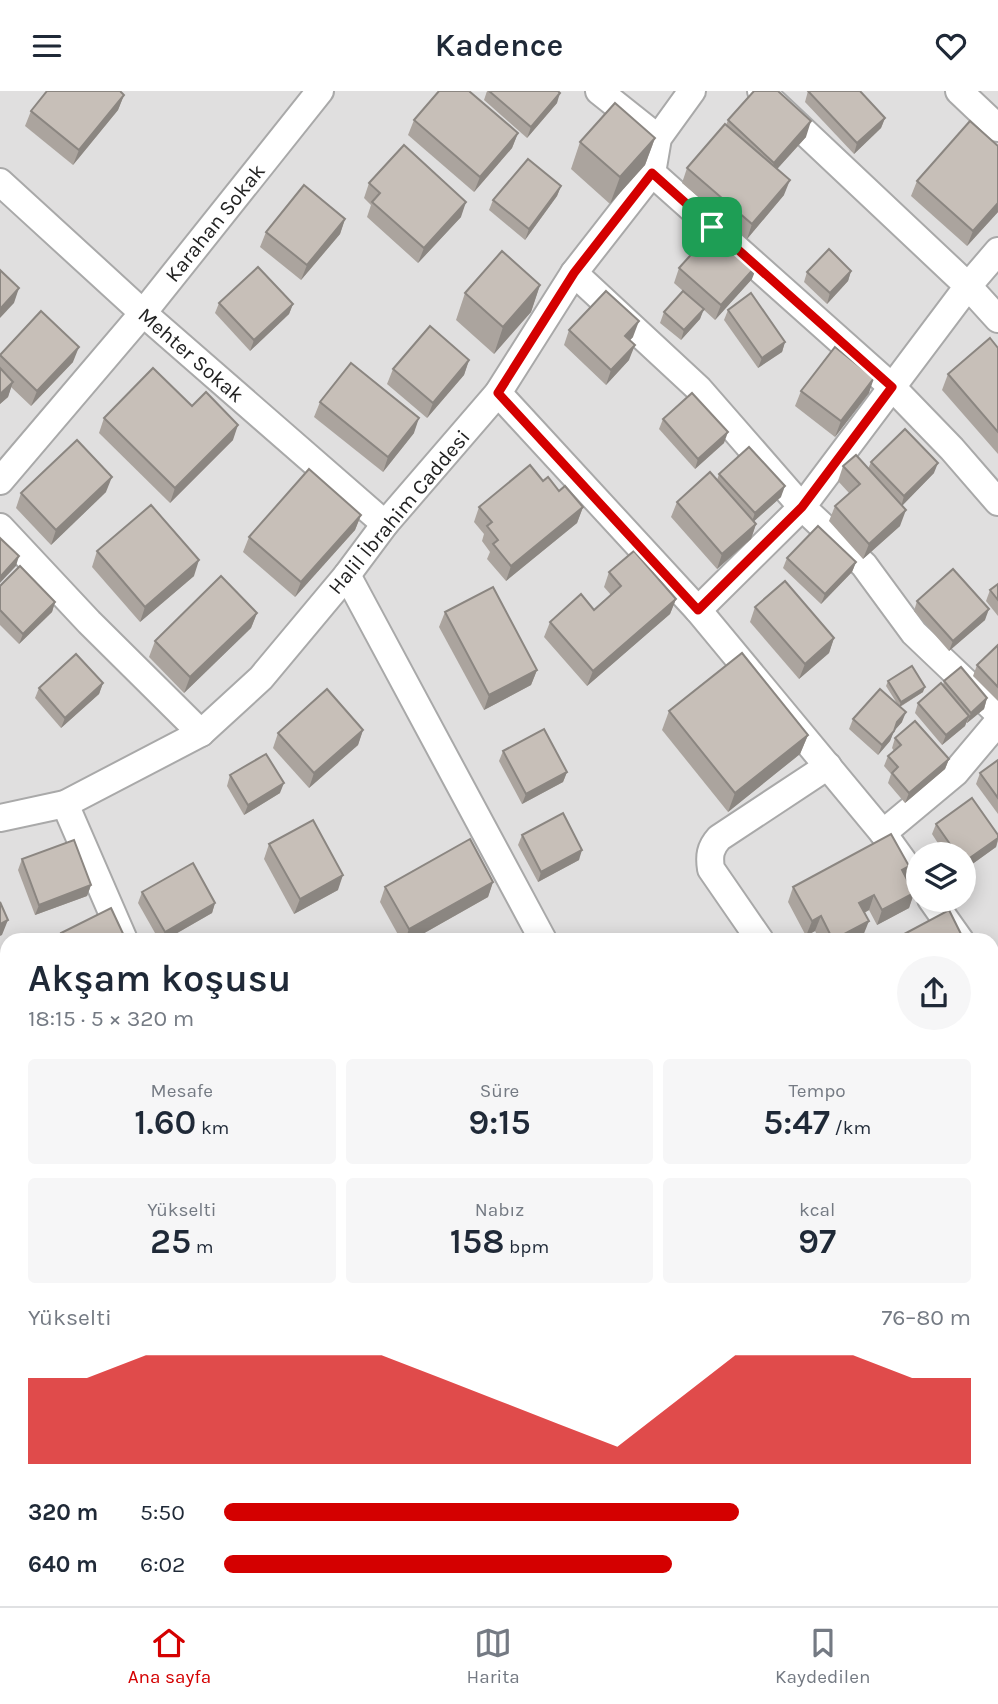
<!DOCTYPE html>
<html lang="tr">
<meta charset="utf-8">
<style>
body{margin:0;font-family:Karla,sans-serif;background:#f6f6f7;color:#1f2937;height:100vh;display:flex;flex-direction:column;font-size:26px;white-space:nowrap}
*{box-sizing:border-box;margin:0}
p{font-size:23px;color:#747a83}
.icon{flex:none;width:38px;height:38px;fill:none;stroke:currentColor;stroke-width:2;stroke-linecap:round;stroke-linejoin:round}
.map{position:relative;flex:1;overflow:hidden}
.drawer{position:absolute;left:0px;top:842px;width:999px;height:674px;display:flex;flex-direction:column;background:#fff;border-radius:21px 21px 0 0;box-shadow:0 4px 18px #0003}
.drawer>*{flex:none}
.fabs{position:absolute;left:906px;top:751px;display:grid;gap:14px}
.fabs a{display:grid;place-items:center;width:70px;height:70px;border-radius:50%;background:#fff;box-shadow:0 4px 18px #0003;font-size:35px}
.pin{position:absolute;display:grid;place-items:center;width:60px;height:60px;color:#fff;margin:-30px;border-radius:14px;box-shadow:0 4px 10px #0006}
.round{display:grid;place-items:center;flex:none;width:74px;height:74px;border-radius:37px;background:#f6f6f7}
.headline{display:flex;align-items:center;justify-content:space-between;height:119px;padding:0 28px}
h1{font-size:38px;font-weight:600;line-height:52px}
.figures{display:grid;grid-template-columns:repeat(3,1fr);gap:10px;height:119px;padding:7px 28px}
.figures div{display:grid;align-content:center;border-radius:7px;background:#f6f6f7;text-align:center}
.figures b{font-size:35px;font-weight:600}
.figures small{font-size:19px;font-weight:400}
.figures p{font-size:19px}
.chart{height:196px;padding:14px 28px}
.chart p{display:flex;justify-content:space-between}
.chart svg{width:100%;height:126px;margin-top:7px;fill:#d40000;opacity:.7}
ul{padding:0 28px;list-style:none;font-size:23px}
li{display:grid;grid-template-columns:112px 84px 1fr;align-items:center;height:52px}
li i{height:18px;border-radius:9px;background:#d40000}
header{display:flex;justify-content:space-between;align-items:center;height:91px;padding:0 28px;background:#fff;font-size:32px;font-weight:600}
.tabs{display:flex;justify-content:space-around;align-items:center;height:98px;border-top:2px solid #e0e1e3;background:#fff;font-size:19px;color:#747a83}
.tabs a{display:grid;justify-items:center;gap:4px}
.tabs .selected{color:#d40000}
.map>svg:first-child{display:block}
.residential{fill:#e0dfdf;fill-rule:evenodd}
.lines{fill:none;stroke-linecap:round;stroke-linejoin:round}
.minor-casing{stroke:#a9a9a9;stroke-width:30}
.minor{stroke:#fff;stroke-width:26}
.wall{fill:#aba49e}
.shaded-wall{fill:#8b8681}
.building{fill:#c7bfb8;stroke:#8b8681;stroke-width:2}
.route-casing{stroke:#fff;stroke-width:14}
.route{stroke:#d40000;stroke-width:9}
.labels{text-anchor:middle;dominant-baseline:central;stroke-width:5;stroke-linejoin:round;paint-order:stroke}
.street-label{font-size:21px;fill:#222;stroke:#fff}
</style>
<header><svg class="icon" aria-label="menu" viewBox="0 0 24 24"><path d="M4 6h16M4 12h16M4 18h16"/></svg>Kadence<svg class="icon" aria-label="heart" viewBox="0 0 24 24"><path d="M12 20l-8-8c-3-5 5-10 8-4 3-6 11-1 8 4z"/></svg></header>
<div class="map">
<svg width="998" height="1515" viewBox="0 0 998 1515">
<rect width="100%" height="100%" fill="#f2efe9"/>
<path class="residential" d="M0 0H998V1515H0ZM919 763H964V808H919ZM7 849H992V1508H7Z"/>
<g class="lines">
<g class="minor-casing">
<g id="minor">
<path d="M599 0 658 47"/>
<path d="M761 0 968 195 998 228"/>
<path d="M959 0 998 37"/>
<path d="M652 82 892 296 952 358 998 411"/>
<path d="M0 91 143 222 385 433"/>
<path d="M574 182 699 298 802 416 864 474 914 542 998 622"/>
<path d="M498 302 698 519 883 742 919 792"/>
<path d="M0 390 143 222 320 0"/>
<path d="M0 436 89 531 201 642"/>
<path d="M347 484 543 849"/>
<path d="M698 519 802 416 968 195 998 160"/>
<path d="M65 713 124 849"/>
<path d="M0 727 65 713 201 642 261 587 347 484 385 433 498 302 574 182 652 82 658 47 692 0"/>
<path d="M883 742 955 682 998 631"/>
<path d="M931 808 960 849"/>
<path d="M760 849 711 778C709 765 710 757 719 747L828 675"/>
<path d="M992 894 998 901"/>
<path d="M992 995 998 994"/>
<path d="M0 1210 7 1224"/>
<path d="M992 1358 998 1353"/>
<path d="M130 1508 132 1515"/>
<path d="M524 1508 527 1515"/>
<path d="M968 1508 972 1515"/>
<path d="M604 1515 616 1508"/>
<path d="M882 1515 895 1508"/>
</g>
</g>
<use href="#minor" class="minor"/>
</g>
<g class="wall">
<path d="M487 0H558L557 12 527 47 484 9Z"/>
<path d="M808 0 885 27 881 37 854 63 805 11Z"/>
<path d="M124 4 118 19 73 74 25 35 31 20Z"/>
<path d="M414 29 518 42 512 57 474 101 408 44Z"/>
<path d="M728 29 806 46 777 78 784 104 747 148 682 92 687 77 726 34Z"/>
<path d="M655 47 645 74 610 113 571 78 580 51Z"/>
<path d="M998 55V121L967 155 911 105 917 90Z"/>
<path d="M369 92 461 126 418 172 367 126 371 114 364 107Z"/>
<path d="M561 95 557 105 525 149 489 119 493 109Z"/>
<path d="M345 128 340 143 301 189 260 156 266 141Z"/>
<path d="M679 177 752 188 715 229 703 218 700 228 681 249 660 232 664 221 683 200 674 192Z"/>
<path d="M851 180 848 190 827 213 804 191 807 181Z"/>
<path d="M540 194 531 221 494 263 456 229 465 202Z"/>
<path d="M219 212 293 213 289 223 250 260 215 222Z"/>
<path d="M728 219 785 251 782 261 758 277 724 229Z"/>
<path d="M569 239 633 246 630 249 629 269 606 294 564 254Z"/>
<path d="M998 257V363L942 299 948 283Z"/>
<path d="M0 264 73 271 31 315 11 296 8 306 0 313Z"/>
<path d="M469 269 464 284 427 327 387 293 393 278Z"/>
<path d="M801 300 869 302 835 346 795 315Z"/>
<path d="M320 311 414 342 383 381 314 326Z"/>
<path d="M192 315 233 349 170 412 99 342 104 327Z"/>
<path d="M663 328 724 352 695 378 659 338Z"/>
<path d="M871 371 934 382 901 415 900 435 863 468 829 430 835 415 849 402 838 390 843 375 868 378Z"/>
<path d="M719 383 781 406 754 430 756 433 751 448 717 478 671 426 677 411 717 389Z"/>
<path d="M543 390 583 416 577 432 506 490 487 468 490 461 482 450 484 443 474 431 479 416Z"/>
<path d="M106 401 51 454 16 417 21 402Z"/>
<path d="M361 424 355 439 295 506 243 461 249 446Z"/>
<path d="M97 460 194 485 140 531 92 476Z"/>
<path d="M787 467 856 471 852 481 821 513 783 477Z"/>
<path d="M609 481 676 508 670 523 587 595 544 546 550 531 594 519 611 504 604 496Z"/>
<path d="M998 493V525L986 510 990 499Z"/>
<path d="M0 495 55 511 52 521 19 553 0 534Z"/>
<path d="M917 510 985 529 949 560 914 520Z"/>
<path d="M755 516 834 547 829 562 799 588 750 531Z"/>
<path d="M445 521 537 579 531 594 484 619 439 536Z"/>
<path d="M257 522 251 537 184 602 149 566 155 550Z"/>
<path d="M998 554V610L973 585 977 574Z"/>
<path d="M888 590 923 601 900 616 902 631 894 640 890 650 878 664 849 638 853 628 898 614 886 595Z"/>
<path d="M944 590 987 607 984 618 967 632 966 631 965 635 942 654 915 622 918 612 943 594Z"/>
<path d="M103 592 99 603 61 637 35 607 39 597Z"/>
<path d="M669 620 808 644 800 663 728 721 662 639Z"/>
<path d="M363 639 358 654 309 697 273 657 278 642Z"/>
<path d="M895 647 949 668 945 678 905 712 888 692 891 683 884 675 888 665 894 660 892 657Z"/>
<path d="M503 660 567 681 563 691 522 713 499 670Z"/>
<path d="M998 669V723L976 693 980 682Z"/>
<path d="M230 684 280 702 244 724 227 695Z"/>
<path d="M936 733 998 744V750L996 756 964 779V763H945L932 743Z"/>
<path d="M522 744 579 769 538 791 518 754Z"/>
<path d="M269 753 338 799 294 823 264 768Z"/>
<path d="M22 768 91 794 87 805 35 824 18 779Z"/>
<path d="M905 785 914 802 909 817 877 834 869 819 864 822 863 845 857 849H820L815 840 806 845 788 811 793 796Z"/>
<path d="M493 791 488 806 412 849H401L380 811 385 796Z"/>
<path d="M142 801 215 812 212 822 165 849H159L138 812Z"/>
<path d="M61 842 126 849H58Z"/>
<path d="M998 1002V1079L992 1069V1005Z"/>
<path d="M7 1315V1401L1 1404 0 1401V1319Z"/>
<path d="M998 1413V1467L992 1470V1416Z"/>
<path d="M533 1508H583L580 1514 579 1515H535Z"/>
</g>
<g class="shaded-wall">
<path d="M560 2 557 12 527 47 531 36Z"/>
<path d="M124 4 118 19 73 74 79 59Z"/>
<path d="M885 27 881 37 854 63 857 52Z"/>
<path d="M811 30 806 46 769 87 774 72Z"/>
<path d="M518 42 512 57 474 101 480 86Z"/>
<path d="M655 47 645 74 610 113 620 86Z"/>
<path d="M790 89 784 104 747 148 752 133Z"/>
<path d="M561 95 557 105 525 149 529 138Z"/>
<path d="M466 111 461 126 418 172 424 157Z"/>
<path d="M998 112V121L967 155 973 140Z"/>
<path d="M345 128 340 143 301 189 307 174Z"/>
<path d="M758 173 752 188 715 229 721 214Z"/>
<path d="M851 180 848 190 827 213 830 202Z"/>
<path d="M540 194 531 221 494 263 503 236Z"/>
<path d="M19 197 14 212 0 227V218Z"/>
<path d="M293 213 289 223 250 260 254 249Z"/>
<path d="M704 218 700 228 681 249 684 239Z"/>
<path d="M639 230 633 246 620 260 625 245Z"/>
<path d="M785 251 782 261 758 277 762 267Z"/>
<path d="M635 254 629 269 606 294 611 279Z"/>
<path d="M79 256 73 271 31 315 37 300Z"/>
<path d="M469 269 464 284 427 327 433 312Z"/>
<path d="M874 287 869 302 835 346 841 330Z"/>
<path d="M13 291 8 306 0 313V303Z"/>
<path d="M419 327 414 342 383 381 388 366Z"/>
<path d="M238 334 233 349 170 412 175 397Z"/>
<path d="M728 341 724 352 695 378 698 368Z"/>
<path d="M938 372 934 382 901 416 904 405Z"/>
<path d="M112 386 106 401 51 454 56 439Z"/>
<path d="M785 395 781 406 751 433 755 422Z"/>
<path d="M583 416 577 432 506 490 511 475Z"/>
<path d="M906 419 900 435 863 468 869 453Z"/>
<path d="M361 424 355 439 295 506 301 491Z"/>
<path d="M756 433 751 448 717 478 722 463Z"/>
<path d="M19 465 16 475 0 492V486Z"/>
<path d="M199 469 194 485 140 531 145 516Z"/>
<path d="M856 471 852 481 821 513 825 503Z"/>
<path d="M676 508 670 523 587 595 593 580Z"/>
<path d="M55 511 52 521 19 553 23 543Z"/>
<path d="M989 518 985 529 949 560 953 550Z"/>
<path d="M257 522 251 537 184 602 190 586Z"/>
<path d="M834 547 829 562 799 588 805 573Z"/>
<path d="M537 579 531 594 484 619 489 604Z"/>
<path d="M103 592 99 603 61 637 65 627Z"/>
<path d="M925 596 923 601 899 616 901 611Z"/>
<path d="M987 607 984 618 967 632 971 622Z"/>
<path d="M906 621 902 631 894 640 890 650 878 664 882 654 897 631Z"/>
<path d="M969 625 965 635 942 654 946 644Z"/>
<path d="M363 639 358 654 309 697 314 682Z"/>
<path d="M808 644 800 663 728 721 735 702Z"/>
<path d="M949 668 945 678 905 712 909 702Z"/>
<path d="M567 681 563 691 522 713 526 703Z"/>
<path d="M284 692 280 702 244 724 248 714Z"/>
<path d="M998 747 996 756 964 779V771Z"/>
<path d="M582 759 579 769 538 791 541 781Z"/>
<path d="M909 775 904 790 902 779Z"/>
<path d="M343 784 338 799 294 823 300 808Z"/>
<path d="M493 791 488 806 412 849H405L409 838Z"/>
<path d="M91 794 87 805 35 824 39 814Z"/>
<path d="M914 802 909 817 877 834 882 819Z"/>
<path d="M874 804 869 819 853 828 859 812Z"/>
<path d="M215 812 212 822 165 849H162L165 841Z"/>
<path d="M821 825 815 840 806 845 812 830Z"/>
<path d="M8 829 2 844 0 845V833Z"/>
<path d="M869 830 863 845 857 849H835Z"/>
<path d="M998 957V962L992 964V960Z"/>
<path d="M7 1388V1401L1 1404Z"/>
<path d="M998 1458V1467L992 1470 996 1460Z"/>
<path d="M571 1508H583L580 1514 579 1515H552Z"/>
</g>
<g class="building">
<path d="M47 0H120L124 4 79 59 31 20Z"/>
<path d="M439 0H469L518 42 480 86 414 29Z"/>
<path d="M489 0H558L560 2 531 36Z"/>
<path d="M754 0H778L811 30 774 72 728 29Z"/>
<path d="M808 0H860L885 27 857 52Z"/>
<path d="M615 12 655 47 620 86 580 51Z"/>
<path d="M970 30 998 55V112L973 140 917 90Z"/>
<path d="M725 33 790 89 752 133 687 77Z"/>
<path d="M404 54 466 111 424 157 372 111 380 102 369 92Z"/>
<path d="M528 68 561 95 529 138 493 109Z"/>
<path d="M304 94 345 128 307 174 266 141Z"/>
<path d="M716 136 758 173 721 214 679 177Z"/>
<path d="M829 158 851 180 830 202 807 181Z"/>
<path d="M502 160 540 194 503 236 465 202Z"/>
<path d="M258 176 293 213 254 249 219 212Z"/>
<path d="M0 179 19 197 0 218Z"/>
<path d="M606 200 639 230 625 245 635 254 611 279 569 239Z"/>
<path d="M683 200 704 218 684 239 664 221Z"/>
<path d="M751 202 785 251 762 267 728 219Z"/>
<path d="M41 220 79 256 37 300 0 264Z"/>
<path d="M430 235 469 269 433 312 393 278Z"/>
<path d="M990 247 998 257V341L948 283Z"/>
<path d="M835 256 874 287 841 330 801 300Z"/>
<path d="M351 272 419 327 388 366 320 311Z"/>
<path d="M0 277 13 291 0 303Z"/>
<path d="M153 277 192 315 206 301 238 334 175 397 104 327Z"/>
<path d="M692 302 728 341 698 368 663 328Z"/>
<path d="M905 338 938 372 904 405 871 371Z"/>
<path d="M77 349 112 386 56 439 21 402Z"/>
<path d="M749 356 785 395 755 422 719 383Z"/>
<path d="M856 364 906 419 869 453 835 415 860 393 843 375Z"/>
<path d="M530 374 543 390 548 386 559 400 565 395 583 416 511 475 493 453 498 449 487 435 492 431 479 416Z"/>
<path d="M309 378 361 424 301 491 249 446Z"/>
<path d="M710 381 756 433 722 463 677 411Z"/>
<path d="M151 414 199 469 145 516 97 460Z"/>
<path d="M818 435 856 471 825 503 787 467Z"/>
<path d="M0 447 19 465 0 486Z"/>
<path d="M634 460 676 508 593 580 550 531 581 503 594 519 621 495 609 481Z"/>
<path d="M20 475 55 511 23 543 0 519V495Z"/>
<path d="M953 478 989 518 953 550 917 510Z"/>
<path d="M221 485 257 522 190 586 155 550Z"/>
<path d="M785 490 834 547 805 573 755 516Z"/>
<path d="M998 493V509L990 499Z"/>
<path d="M493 496 537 579 489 604 445 521Z"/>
<path d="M998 554V596L977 574Z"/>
<path d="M742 562 808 644 735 702 669 620Z"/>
<path d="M76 563 103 592 65 627 39 597Z"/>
<path d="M912 575 925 596 901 611 888 590Z"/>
<path d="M961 576 987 607 971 622 944 590Z"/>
<path d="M941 592 969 625 946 644 918 612Z"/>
<path d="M327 598 363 639 314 682 278 642Z"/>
<path d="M880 598 906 621 897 631 894 640 882 654 853 628Z"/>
<path d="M915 630 949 668 909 702 892 682 898 676 888 665 901 654 895 647Z"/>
<path d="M544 638 567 681 526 703 503 660Z"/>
<path d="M266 663 284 692 248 714 230 684Z"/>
<path d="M998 669V707L980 682Z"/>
<path d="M972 707 998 744V747L964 771V763H948L946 760 952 756 936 733Z"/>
<path d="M563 722 582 759 541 781 522 744Z"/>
<path d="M313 729 343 784 300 808 269 753Z"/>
<path d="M891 743 909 775 902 779 914 802 882 819 874 804 859 812 869 830 833 849 821 825 812 830 793 796Z"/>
<path d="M470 748 493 791 409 838 385 796Z"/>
<path d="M74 749 91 794 39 814 22 768Z"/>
<path d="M193 772 215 812 165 841 142 801Z"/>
<path d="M0 811 8 829 0 833Z"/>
<path d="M111 817 126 849H64L61 842Z"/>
<path d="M949 819 964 849H893Z"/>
<path d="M998 932V957L992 960V935Z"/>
<path d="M998 1002V1054L992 1044V1005Z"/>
<path d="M7 1315V1388L0 1375V1319Z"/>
<path d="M998 1413V1458L996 1460 992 1454V1416Z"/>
<path d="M25 1508H53L57 1515H16Z"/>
<path d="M458 1508H488L491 1515H445Z"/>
<path d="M540 1508H571L552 1515H542Z"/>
</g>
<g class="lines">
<g class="route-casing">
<path id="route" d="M652 82 892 296 802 416 698 519 498 302 574 182Z"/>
</g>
<use href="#route" class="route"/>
</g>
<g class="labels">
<g class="street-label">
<text transform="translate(215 132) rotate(-51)">Karahan Sokak</text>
<text transform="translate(191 264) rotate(41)">Mehter Sokak</text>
<text transform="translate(399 421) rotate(-50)">Halil İbrahim Caddesi</text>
</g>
</g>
</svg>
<div class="fabs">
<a><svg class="icon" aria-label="layers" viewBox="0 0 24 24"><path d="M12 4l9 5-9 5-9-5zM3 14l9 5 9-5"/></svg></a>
</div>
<div class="pin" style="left:712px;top:136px;background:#1e9e55"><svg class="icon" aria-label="arrive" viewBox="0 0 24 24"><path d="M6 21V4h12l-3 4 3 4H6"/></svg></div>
<section class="drawer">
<div class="headline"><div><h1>Akşam koşusu</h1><p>18:15 · 5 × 320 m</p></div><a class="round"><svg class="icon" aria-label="share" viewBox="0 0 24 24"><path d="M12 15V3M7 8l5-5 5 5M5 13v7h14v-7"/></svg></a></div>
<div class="figures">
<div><p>Mesafe</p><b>1.60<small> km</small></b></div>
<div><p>Süre</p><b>9:15</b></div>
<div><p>Tempo</p><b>5:47<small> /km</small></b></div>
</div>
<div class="figures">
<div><p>Yükselti</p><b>25<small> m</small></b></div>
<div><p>Nabız</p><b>158<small> bpm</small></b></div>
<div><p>kcal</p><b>97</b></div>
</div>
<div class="chart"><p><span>Yükselti</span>76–80 m</p>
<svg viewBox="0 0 160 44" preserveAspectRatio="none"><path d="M0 44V14L10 14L20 6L30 6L40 6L50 6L60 6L70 14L80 22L90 30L100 38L110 22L120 6L130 6L140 6L150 14L160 14V44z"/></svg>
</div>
<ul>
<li><b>320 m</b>5:50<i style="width:69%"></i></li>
<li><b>640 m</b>6:02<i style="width:60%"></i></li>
</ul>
</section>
</div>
<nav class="tabs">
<a class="selected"><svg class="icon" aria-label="home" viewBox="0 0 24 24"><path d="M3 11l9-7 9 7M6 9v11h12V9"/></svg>Ana sayfa</a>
<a><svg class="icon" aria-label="map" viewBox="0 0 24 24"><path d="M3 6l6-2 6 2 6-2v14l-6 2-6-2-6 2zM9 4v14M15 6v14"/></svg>Harita</a>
<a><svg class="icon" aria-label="saved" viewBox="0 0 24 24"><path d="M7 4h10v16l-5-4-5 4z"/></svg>Kaydedilen</a>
</nav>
